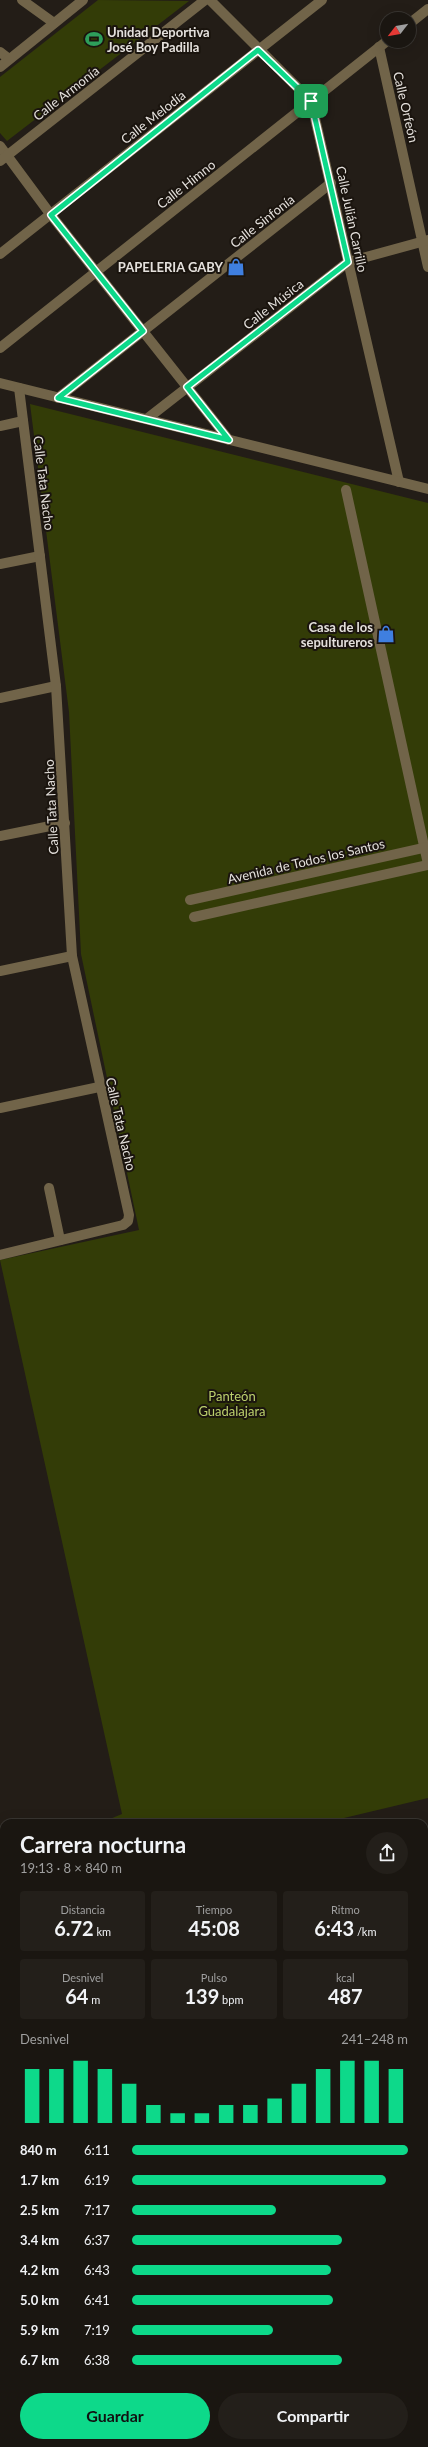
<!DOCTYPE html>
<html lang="es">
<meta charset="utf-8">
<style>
body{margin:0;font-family:Lato,sans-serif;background:#231f1a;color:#f1f3f6;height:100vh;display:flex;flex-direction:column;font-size:15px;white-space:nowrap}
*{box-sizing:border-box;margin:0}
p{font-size:13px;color:#9f9f9f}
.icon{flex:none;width:22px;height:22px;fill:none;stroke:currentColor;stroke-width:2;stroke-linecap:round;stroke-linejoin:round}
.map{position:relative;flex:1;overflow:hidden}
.details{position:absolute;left:0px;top:1819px;width:428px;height:628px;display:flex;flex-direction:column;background:#1a1611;border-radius:12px 12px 0 0;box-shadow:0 4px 16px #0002,0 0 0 1px #383531}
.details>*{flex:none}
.needle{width:26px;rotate:239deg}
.controls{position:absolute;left:380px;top:12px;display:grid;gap:8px}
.controls a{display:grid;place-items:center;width:36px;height:36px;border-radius:50%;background:#1a1611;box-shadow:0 4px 16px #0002,0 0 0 1px #383531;font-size:20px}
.pin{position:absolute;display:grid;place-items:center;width:34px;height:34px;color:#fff;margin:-17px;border-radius:8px;box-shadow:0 2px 6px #0006}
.round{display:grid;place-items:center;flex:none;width:42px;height:42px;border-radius:21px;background:#231f1a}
.head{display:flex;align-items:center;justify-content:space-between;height:68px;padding:0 20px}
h1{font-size:22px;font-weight:700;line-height:30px}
.stats{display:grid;grid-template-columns:repeat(3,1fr);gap:6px;height:68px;padding:4px 20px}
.stats div{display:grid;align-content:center;border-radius:4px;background:#231f1a;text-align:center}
.stats b{font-size:20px;font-weight:700}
.stats small{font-size:11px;font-weight:400}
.stats p{font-size:11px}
.chart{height:112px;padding:8px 20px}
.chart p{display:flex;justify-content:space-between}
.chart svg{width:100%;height:72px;margin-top:4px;stroke:#0dd98a;stroke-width:6}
.cta{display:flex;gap:8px;margin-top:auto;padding:8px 20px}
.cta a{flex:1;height:46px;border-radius:24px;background:#0dd98a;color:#111;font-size:16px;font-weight:700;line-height:46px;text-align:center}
.cta a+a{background:#231f1a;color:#f1f3f6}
ul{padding:0 20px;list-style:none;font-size:13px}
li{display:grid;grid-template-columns:64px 48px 1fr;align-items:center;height:30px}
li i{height:10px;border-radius:5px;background:#0dd98a}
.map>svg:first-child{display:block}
.green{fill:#333c07}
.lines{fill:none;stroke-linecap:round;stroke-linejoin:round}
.minor{stroke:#716449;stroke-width:10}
.major{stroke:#c5aa70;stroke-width:10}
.route-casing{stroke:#fff;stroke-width:8}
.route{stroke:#0dd98a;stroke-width:5}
.labels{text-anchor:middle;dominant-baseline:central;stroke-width:4;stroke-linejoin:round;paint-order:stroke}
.poi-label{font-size:13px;font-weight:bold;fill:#e4e0dc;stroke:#1a140e;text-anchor:end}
.street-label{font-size:13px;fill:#e4e0dc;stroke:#1a140e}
.park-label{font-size:13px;fill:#bcd06d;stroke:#1a140e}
</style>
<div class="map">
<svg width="428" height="2447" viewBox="0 0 428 2447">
<rect width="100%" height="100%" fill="#231d17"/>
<g class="green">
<path d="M98 0 189 1 7 141 0 133V77Z"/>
<path d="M30 404 428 503V1798L323 1823H100L122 1814 0 1260 139 1230 81 954 69 712Z"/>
</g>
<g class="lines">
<g class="minor">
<path d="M22 0 54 23"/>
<path d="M210 0 311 101 399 482"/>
<path d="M409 24 428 9"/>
<path d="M379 47 428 267"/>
<path d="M0 52 9 59"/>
<path d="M0 67 83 0"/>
<path d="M0 146 51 215 229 440"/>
<path d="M0 161 205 0"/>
<path d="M0 254 322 0"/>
<path d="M0 348 387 41"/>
<path d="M0 383 428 489"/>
<path d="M58 398 331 183"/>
<path d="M148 418 348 262 428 240"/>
<path d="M0 426 23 421"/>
<path d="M346 490 428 864"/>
<path d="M0 564 40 556"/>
<path d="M0 698 56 686"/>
<path d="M0 836 65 823"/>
<path d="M190 900 428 847"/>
<path d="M194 917 428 865"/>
<path d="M0 971 72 956"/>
<path d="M0 1108 99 1087"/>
<path d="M49 1188 60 1240"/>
<path d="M0 1255 123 1225 128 1221 129 1215 72 956 56 686 19 388"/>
<path d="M0 1868 4 1886"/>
<path d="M0 1895 4 1894"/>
<path d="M424 1933 428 1932"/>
<path d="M0 2027 4 2026"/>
<path d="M424 2057 428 2056"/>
<path d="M424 2181 428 2180"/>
<path d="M424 2304 428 2303"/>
<path d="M424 2426 428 2425"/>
<path d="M127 2443 128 2447"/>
<path d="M258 2443 259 2447"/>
<path d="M395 2443 396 2447"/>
<path d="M144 2447 161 2443"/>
</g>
<g class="major">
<path d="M0 2223 4 2225"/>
<path d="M354 2443 361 2447"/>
</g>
</g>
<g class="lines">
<g class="route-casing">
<path id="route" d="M258 50 311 101 348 262 187 387 229 440 58 398 143 331 51 215Z"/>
</g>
<use href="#route" class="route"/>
</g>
<defs>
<g id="stadium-bare" transform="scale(1.38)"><path d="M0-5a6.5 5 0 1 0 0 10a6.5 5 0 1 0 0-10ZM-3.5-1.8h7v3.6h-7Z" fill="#2e9e5b" stroke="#1a140e" stroke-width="2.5" paint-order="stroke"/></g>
<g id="shop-bare" transform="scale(1.38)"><path d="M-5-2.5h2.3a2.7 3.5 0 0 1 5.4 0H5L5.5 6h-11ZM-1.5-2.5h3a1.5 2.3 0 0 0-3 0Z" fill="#3f7fe0" stroke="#1a140e" stroke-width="2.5" paint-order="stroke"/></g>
</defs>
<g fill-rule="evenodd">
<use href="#stadium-bare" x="94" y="39"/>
<use href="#shop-bare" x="236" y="267"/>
<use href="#shop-bare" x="386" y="634"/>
</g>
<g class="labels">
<g class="poi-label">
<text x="107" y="32" text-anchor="start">Unidad Deportiva<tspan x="107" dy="15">José Boy Padilla</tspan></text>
<text x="223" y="267">PAPELERIA GABY</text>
<text x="373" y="627">Casa de los<tspan x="373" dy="15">sepultureros</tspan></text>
</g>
<g class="street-label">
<text transform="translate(66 93) rotate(-38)">Calle Armonía</text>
<text transform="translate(406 107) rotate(77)">Calle Orfeón</text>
<text transform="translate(153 117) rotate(-38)">Calle Melodía</text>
<text transform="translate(186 184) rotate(-38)">Calle Himno</text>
<text transform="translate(352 219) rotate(78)">Calle Julián Carrillo</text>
<text transform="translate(262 221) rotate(-38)">Calle Sinfonía</text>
<text transform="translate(273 304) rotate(-38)">Calle Música</text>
<text transform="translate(44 483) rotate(83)">Calle Tata Nacho</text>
<text transform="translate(51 807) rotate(-93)">Calle Tata Nacho</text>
<text transform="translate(306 861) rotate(-13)">Avenida de Todos los Santos</text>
<text transform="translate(121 1124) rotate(77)">Calle Tata Nacho</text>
</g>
<g class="park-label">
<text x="232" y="1396">Panteón<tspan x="232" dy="15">Guadalajara</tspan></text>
</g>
</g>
</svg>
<div class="controls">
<a><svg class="needle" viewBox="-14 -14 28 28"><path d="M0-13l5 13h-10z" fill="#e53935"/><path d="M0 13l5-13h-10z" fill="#9f9f9f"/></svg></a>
</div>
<div class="pin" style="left:311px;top:101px;background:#1e9e55"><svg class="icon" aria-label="arrive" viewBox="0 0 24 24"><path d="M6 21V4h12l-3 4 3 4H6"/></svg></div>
<section class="details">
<div class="head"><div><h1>Carrera nocturna</h1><p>19:13 · 8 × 840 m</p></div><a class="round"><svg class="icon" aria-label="share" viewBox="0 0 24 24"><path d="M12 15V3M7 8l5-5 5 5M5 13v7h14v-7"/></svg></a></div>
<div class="stats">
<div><p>Distancia</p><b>6.72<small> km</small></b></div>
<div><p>Tiempo</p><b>45:08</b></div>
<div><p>Ritmo</p><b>6:43<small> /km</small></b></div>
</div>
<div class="stats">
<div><p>Desnivel</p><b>64<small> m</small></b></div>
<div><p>Pulso</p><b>139<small> bpm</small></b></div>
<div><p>kcal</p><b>487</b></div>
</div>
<div class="chart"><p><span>Desnivel</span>241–248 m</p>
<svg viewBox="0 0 160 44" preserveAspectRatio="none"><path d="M5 44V11M15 44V11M25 44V6M35 44V11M45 44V20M55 44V33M65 44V38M75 44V38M85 44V33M95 44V33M105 44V29M115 44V20M125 44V11M135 44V6M145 44V6M155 44V11"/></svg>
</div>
<ul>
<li><b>840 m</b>6:11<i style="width:100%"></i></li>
<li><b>1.7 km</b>6:19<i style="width:92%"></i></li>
<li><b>2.5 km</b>7:17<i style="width:52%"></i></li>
<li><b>3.4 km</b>6:37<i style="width:76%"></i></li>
<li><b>4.2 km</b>6:43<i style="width:72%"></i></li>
<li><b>5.0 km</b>6:41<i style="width:73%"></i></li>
<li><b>5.9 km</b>7:19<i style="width:51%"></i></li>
<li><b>6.7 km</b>6:38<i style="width:76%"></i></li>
</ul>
<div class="cta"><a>Guardar</a><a>Compartir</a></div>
</section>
</div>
